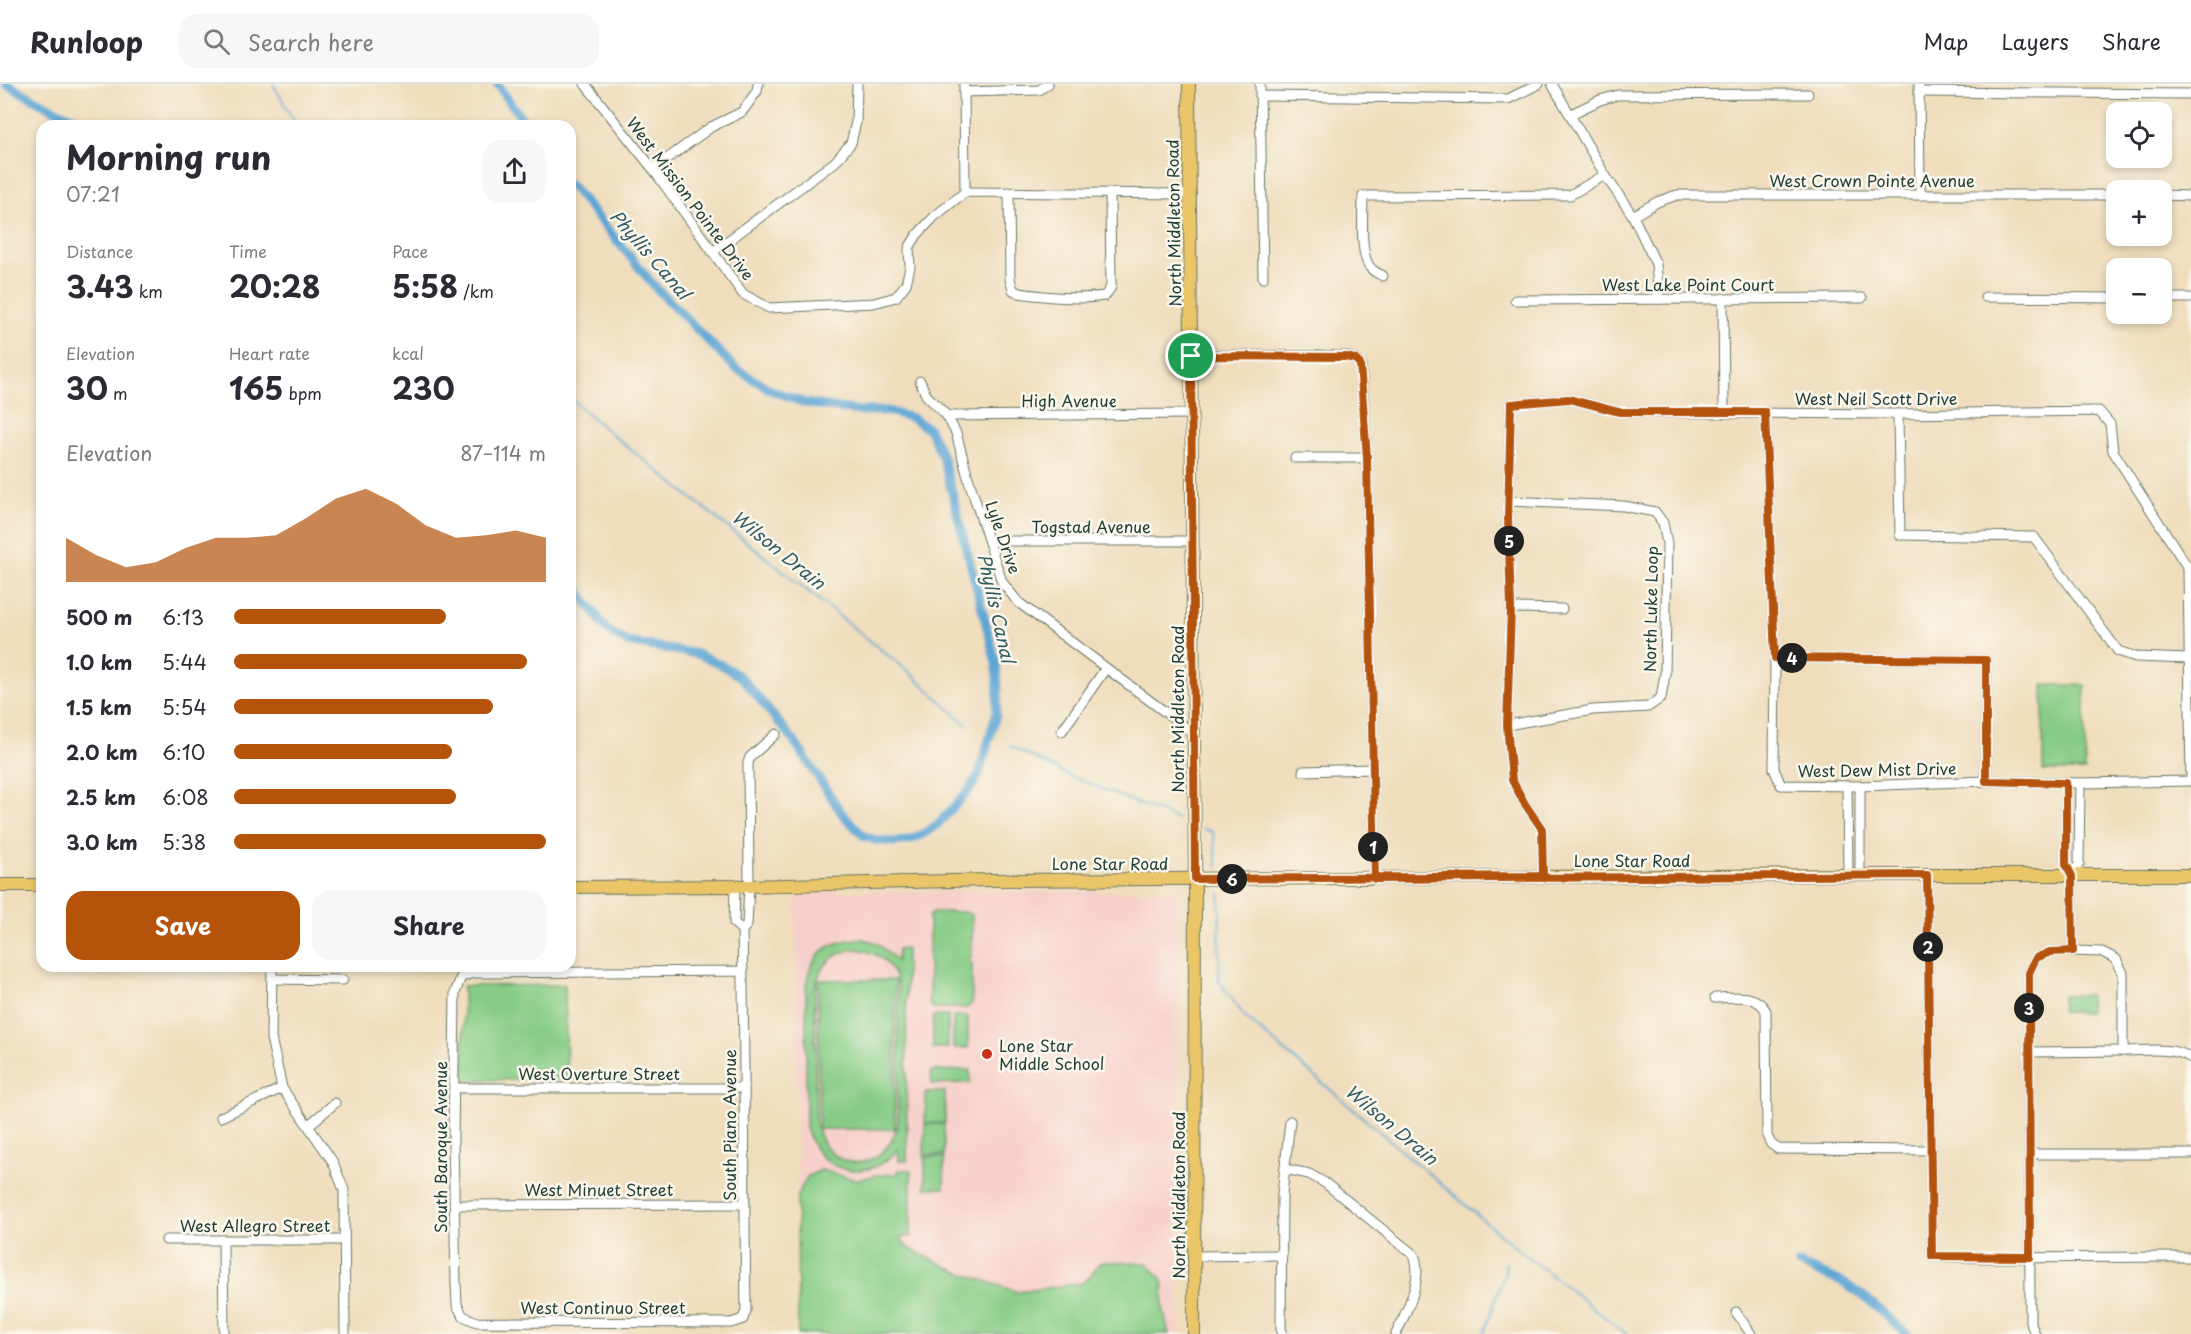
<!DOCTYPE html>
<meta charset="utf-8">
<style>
body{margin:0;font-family:"Playpen Sans",sans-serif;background:#f7f7f7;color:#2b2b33;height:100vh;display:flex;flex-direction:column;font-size:22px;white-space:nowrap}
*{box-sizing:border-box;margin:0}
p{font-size:20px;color:#7c7c81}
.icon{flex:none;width:33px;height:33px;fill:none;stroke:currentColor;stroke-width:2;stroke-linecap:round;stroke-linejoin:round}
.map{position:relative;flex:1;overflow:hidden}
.side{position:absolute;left:36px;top:36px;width:540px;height:852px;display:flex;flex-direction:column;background:#fff;border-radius:18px;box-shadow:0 3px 9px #0003}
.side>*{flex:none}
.fabs{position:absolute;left:2106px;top:18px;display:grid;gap:12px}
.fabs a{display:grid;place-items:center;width:66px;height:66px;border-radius:12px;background:#fff;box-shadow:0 3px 9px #0003;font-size:30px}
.pin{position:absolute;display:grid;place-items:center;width:51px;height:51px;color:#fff;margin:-26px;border:3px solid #fff;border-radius:50%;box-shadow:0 2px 6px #0007}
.km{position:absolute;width:30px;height:30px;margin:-15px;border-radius:50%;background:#222;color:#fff;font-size:16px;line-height:30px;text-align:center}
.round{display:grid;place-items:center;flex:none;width:63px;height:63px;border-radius:18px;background:#f7f7f7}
.summary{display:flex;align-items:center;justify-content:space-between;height:102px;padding:0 30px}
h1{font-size:33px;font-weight:700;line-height:45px}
.figures{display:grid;grid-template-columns:repeat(3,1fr);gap:9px;height:102px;padding:6px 30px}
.figures div{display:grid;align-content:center}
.figures b{font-size:30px;font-weight:700}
.figures small{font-size:16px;font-weight:400}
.figures p{font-size:16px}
.chart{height:168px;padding:12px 30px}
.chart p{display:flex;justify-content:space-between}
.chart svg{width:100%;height:108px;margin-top:6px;fill:#b45309;opacity:.7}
.cta{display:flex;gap:12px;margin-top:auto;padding:12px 30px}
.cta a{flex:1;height:69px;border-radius:18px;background:#b45309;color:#fff;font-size:24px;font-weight:700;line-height:69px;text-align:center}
.cta a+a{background:#f7f7f7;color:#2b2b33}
ul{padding:0 30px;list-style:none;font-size:20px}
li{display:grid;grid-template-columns:96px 72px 1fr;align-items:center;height:45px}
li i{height:15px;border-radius:8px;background:#b45309}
header{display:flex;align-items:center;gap:36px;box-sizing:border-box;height:84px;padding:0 30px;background:#fff;border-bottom:2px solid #e1e1e2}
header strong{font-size:28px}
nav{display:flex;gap:33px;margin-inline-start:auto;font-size:21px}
.search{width:420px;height:54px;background:#f7f7f7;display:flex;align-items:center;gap:15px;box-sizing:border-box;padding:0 21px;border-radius:18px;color:#7c7c81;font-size:22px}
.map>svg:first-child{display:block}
.built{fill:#f7d0cb}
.green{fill:#86cc86;stroke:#52845d;stroke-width:1.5;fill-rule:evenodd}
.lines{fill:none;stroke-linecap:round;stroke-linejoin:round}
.stream{stroke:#5da6d4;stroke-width:2}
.canal{stroke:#5da6d4;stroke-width:9}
.minor-casing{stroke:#687564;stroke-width:11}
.major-casing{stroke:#687564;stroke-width:14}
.minor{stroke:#fff;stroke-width:9}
.major{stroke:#eac669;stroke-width:12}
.route-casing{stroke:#fff;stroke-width:12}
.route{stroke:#b45309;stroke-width:8}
.poi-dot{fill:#c8321e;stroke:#fbf7ec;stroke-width:2}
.labels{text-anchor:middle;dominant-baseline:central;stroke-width:5;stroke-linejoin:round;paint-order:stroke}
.street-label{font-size:16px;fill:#1f3d34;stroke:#fbf7ec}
.poi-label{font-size:16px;fill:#1f3d34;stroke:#fbf7ec;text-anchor:start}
.water-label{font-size:18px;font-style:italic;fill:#325c64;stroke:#fbf7ec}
</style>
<header>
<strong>Runloop</strong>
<div class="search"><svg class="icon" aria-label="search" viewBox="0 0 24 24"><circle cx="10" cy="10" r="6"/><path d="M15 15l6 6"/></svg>Search here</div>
<nav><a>Map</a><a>Layers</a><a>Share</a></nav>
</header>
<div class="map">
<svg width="2191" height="1250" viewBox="0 0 2191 1250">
<rect width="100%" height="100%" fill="#fbf7ec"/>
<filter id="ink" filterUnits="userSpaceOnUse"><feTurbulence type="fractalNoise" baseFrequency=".0167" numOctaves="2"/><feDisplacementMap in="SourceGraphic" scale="12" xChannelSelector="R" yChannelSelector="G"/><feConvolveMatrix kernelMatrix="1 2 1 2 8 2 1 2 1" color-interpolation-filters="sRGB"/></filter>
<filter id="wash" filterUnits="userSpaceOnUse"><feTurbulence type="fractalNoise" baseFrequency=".008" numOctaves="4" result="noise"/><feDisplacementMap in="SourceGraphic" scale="24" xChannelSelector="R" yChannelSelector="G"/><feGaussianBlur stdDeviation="1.35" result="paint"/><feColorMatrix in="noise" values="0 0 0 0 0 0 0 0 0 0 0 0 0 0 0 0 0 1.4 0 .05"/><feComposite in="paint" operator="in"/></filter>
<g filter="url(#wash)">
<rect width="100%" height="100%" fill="#efddbc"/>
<path class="built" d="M1178 807 1179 1250H798L796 808Z"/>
<g class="green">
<rect x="2043" y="601" width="42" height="86"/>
<path d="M933 828H966L972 832V871L968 876 972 880V919L967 924H933L929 920V833Z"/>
<path d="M863 855 877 859 897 877 898 865 906 864 907 1077H899L898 1065C878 1092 836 1094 816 1066 811 1059 809 1052 806 1044V901C811 867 831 856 863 855ZM857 865C880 869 892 879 898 902V1039C887 1091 825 1092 816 1039L815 906C819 881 833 868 857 865Z"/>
<path d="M818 896H895V1045H819Z"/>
<path d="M565 901 567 995 464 996 463 902Z"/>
<rect x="2062" y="911" width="27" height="17"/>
<rect x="933" y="932" width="15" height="32"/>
<rect x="953" y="932" width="15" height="32"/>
<path d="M970 986V999L932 1000 931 987Z"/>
<path d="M926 1008H945V1039H925Z"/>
<path d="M925 1040H944V1071H924Z"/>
<rect x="925" y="1073" width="19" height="31"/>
<path d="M821 1086 857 1096 877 1091 898 1090V1086H911V1152L901 1153 906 1163 956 1187 1018 1208 1081 1199 1090 1193 1099 1179 1104 1178 1147 1179 1161 1194 1164 1201 1163 1224 1169 1250H798L797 1111 808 1092Z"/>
</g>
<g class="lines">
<g class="stream">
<path d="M273 0 297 42"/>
<path d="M570 314 609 348 909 588 967 641"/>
<path d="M1010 662 1072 693 1177 735"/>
<path d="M1203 745 1213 748 1217 783"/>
<path d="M1220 809 1219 897 1245 933 1509 1158 1626 1250"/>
<path d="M1484 1250 1505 1188 1506 1179"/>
</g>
<g class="canal">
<path d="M6 0 53 25 92 42"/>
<path d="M497 0 527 42"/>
<path d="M570 100 656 204 735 284 771 306 805 319 858 327H888L912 334 929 345 943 374 996 579 998 605 996 631 979 690 970 705 938 740 923 750 909 756 893 758 876 756 864 752 843 731 794 657 742 594 722 581 697 570 627 558 607 546 570 495"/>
<path d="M1799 1180 1844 1199 1866 1214 1907 1250"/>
</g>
</g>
</g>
<g filter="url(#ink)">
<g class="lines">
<g class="minor-casing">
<g id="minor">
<path d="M585 0 653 85 743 210 769 224 874 219 896 213 906 200 910 183 909 164 917 151 935 132 965 108 1190 110"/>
<path d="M964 0 965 108"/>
<path d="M1260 0 1263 194"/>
<path d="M1552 0 1605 91 1633 132 1656 180 1659 215"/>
<path d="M1919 0 1920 110"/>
<path d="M964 8 1039 6 1048 0"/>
<path d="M1919 8 2191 10"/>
<path d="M1260 12 1508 15 1539 0"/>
<path d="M1571 30 1600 16 1618 11 1808 10"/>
<path d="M653 85 711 43 742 28 757 7 758 0"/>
<path d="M1009 108 1010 195 1013 206 1019 209C1048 213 1076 216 1105 212L1111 203 1110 109"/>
<path d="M2162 111 2191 112"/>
<path d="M1633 132 1657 118 1677 111H2116"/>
<path d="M714 167 835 78 851 59 856 38 857 0"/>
<path d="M1383 192C1377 189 1371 187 1368 180 1360 165 1363 130 1363 112L1570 111 1605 91"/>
<path d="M1985 213 2116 214"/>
<path d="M1723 214 1724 329"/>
<path d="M2162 214H2191"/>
<path d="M1515 216 1862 214"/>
<path d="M1191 271 1346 272 1355 275 1361 281 1367 374 1375 795"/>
<path d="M920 297 926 311 947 332 956 349 969 397 1002 498 1018 518 1193 649"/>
<path d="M1898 330 1900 451 2034 453 2118 567 2136 573 2189 575"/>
<path d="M947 332 1192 330"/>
<path d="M1295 374H1367"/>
<path d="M989 457H1192"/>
<path d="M1511 524 1562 525"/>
<path d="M1775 574 1986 576V697"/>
<path d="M1507 641 1593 626 1648 623 1661 614 1665 590 1667 459 1663 439 1655 428 1624 422 1508 417"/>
<path d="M1062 647 1106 584"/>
<path d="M1303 687 1372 685"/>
<path d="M1847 702 1848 791"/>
<path d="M1860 702V791"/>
<path d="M1927 791 1932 1172 1988 1174 2191 1173"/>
<path d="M1543 792 1542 745 1525 720 1512 696 1507 641 1511 524 1508 434 1511 320 1569 315 1619 328 1724 329 1898 330 2099 327 2110 340 2113 367 2188 484 2191 697 2080 699 1986 697 1860 702 1781 701 1774 685 1775 574 1765 328"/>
<path d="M2072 792 2079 780 2080 699"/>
<path d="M735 802 734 839 742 846 747 841 749 802 748 679 750 673 776 650"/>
<path d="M742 846C745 973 744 1099 746 1226L743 1235 731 1239 477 1238 463 1232 457 1221 456 1199 453 1057 455 909 461 893 473 889 743 887"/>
<path d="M2073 867 2102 868 2116 875 2123 889V967C2143 967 2174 962 2191 974"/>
<path d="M272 882 271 954 282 1004 333 1078 344 1106 345 1250"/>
<path d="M272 895 343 896"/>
<path d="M1715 914C1733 914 1756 908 1766 927L1767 1052 1771 1060 1778 1065 1931 1066"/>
<path d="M2029 968 2123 967"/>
<path d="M455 1004H743"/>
<path d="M221 1033 282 1004"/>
<path d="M309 1041 335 1019"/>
<path d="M2029 1070H2191"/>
<path d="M1285 1085 1309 1090 1325 1099 1414 1171C1424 1195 1406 1228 1396 1250"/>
<path d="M455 1121 744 1120"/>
<path d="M166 1156H344"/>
<path d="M223 1156 224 1250"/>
<path d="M1194 1172 1282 1171"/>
<path d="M1736 1228 1751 1250"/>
<path d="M1283 1250 1281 1245 1282 1110 1290 1037"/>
<path d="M2035 1250 2030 1237 2029 889 2036 874 2050 868 2073 867 2072 792 2066 780V699"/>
</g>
</g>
<g class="major-casing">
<g id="major">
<path d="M1189 0 1195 795 1194 1250"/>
<path d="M0 801H42"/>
<path d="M570 803 749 802 992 796 1860 791H2191"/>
</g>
</g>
<use href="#minor" class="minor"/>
<use href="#major" class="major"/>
</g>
</g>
<g class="lines" filter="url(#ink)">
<g class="route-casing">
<path id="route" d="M1191 272 1346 273 1355 275 1360 280 1367 374 1375 795 1927 791 1932 1172 2030 1173 2029 889 2036 874 2050 868 2073 867 2072 792 2066 780V699L1986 697V576L1775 574 1765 328H1619L1569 315 1511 320 1508 434 1511 524 1507 641 1512 696 1525 720 1542 745 1543 792 1195 795 1191 272"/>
</g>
<use href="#route" class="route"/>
</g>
<circle class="poi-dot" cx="987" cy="970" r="6"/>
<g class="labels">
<g class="street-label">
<text x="1872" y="96">West Crown Pointe Avenue</text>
<text transform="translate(691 114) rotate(53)">West Mission Pointe Drive</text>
<text transform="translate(1173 139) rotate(-91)">North Middleton Road</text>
<text x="1688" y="200">West Lake Point Court</text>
<text x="1876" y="314">West Neil Scott Drive</text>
<text x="1069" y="316">High Avenue</text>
<text x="1091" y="442">Togstad Avenue</text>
<text transform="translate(1004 453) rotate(71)">Lyle Drive</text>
<text transform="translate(1650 525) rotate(-89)">North Luke Loop</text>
<text transform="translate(1177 625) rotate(-90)">North Middleton Road</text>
<text transform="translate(1877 685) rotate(-1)">West Dew Mist Drive</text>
<text x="1632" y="776">Lone Star Road</text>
<text x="1110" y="779">Lone Star Road</text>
<text x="599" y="989">West Overture Street</text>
<text transform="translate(729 1041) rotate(-90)">South Piano Avenue</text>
<text transform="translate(440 1063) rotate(-90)">South Baroque Avenue</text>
<text x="599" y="1105">West Minuet Street</text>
<text transform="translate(1178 1111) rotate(-90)">North Middleton Road</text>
<text x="255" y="1141">West Allegro Street</text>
<text x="603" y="1223">West Continuo Street</text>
</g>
<g class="poi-label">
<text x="999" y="961">Lone Star<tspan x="999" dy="18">Middle School</tspan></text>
</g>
<g class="water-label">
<text transform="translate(651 170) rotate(49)">Phyllis Canal</text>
<text transform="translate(779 465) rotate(39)">Wilson Drain</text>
<text transform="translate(997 524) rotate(77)">Phyllis Canal</text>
<text transform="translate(1392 1040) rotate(40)">Wilson Drain</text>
</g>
</g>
</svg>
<div class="fabs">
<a><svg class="icon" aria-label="locate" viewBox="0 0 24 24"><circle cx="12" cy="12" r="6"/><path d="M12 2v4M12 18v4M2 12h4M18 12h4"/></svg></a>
<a>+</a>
<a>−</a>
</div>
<div class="pin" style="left:1191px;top:272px;background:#1e9e55"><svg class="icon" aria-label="arrive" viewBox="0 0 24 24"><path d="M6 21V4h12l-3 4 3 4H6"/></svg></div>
<b class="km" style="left:1373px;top:763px">1</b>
<b class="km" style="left:1928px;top:863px">2</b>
<b class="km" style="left:2029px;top:924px">3</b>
<b class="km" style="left:1792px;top:574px">4</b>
<b class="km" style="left:1509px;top:457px">5</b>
<b class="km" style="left:1232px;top:795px">6</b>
<section class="side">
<div class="summary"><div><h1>Morning run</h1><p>07:21</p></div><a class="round"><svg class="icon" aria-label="share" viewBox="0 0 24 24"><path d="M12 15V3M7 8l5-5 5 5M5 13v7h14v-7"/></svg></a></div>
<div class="figures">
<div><p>Distance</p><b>3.43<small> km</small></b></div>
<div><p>Time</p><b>20:28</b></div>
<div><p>Pace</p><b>5:58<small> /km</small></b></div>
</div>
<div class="figures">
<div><p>Elevation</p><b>30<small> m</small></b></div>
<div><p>Heart rate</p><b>165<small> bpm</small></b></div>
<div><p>kcal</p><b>230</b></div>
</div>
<div class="chart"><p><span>Elevation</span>87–114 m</p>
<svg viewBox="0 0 160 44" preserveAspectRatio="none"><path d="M0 44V26L10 33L20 38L30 36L40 30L50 26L60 26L70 25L80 18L90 10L100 6L110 12L120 21L130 26L140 25L150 23L160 26V44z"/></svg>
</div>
<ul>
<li><b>500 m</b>6:13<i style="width:68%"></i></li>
<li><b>1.0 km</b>5:44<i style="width:94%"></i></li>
<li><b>1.5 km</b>5:54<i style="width:83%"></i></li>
<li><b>2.0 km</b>6:10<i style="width:70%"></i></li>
<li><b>2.5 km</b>6:08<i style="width:71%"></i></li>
<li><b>3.0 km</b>5:38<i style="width:100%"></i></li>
</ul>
<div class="cta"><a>Save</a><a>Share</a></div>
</section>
</div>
